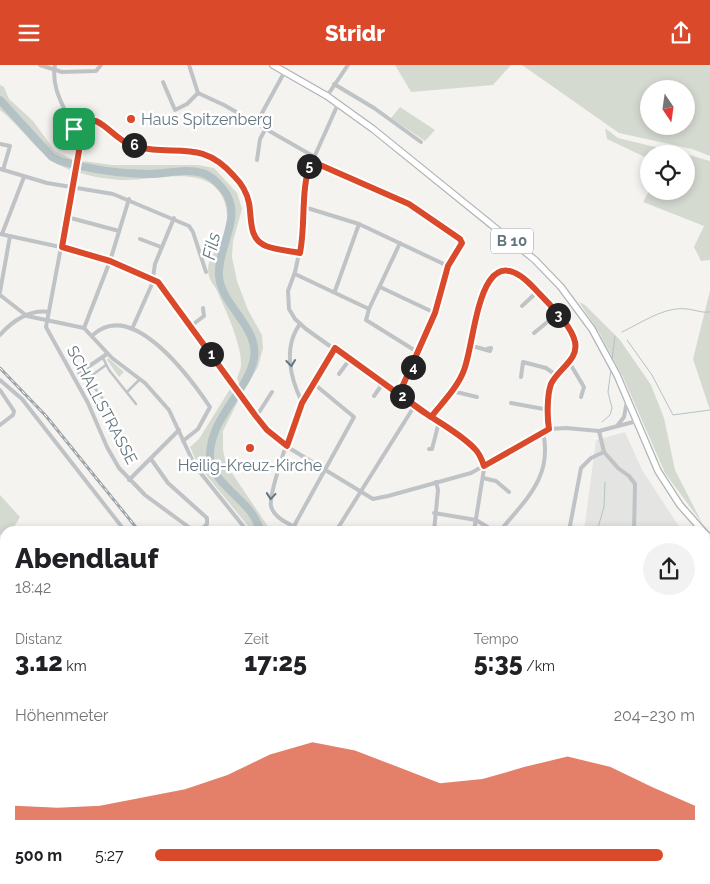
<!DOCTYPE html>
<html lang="de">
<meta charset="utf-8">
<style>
body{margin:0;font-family:Raleway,sans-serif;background:#f2f2f2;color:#202124;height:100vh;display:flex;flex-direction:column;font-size:19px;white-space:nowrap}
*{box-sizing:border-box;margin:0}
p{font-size:16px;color:#757577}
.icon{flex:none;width:28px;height:28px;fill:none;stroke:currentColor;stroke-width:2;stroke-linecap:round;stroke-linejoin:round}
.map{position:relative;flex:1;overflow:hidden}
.details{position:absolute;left:0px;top:461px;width:710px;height:359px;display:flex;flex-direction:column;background:#fff;border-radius:15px 15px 0 0;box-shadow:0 2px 8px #0003}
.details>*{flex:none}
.needle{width:32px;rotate:167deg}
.fabs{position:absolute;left:640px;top:15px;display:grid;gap:10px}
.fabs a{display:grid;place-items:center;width:55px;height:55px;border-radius:50%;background:#fff;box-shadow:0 2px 8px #0003;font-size:25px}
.pin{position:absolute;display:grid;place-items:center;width:42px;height:42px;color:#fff;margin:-21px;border-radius:10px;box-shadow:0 2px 8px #0006}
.km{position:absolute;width:25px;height:25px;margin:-12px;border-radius:50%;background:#222;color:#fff;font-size:14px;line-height:25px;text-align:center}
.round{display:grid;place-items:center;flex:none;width:52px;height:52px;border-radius:26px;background:#f2f2f2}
.overview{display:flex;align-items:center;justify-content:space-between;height:85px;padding:0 15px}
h1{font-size:28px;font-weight:800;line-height:38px}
.figures{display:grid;grid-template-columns:repeat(3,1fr);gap:8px;height:85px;padding:5px 15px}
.figures div{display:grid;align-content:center}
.figures b{font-size:25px;font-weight:800}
.figures small{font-size:14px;font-weight:400}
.figures p{font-size:14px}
.chart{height:140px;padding:10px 15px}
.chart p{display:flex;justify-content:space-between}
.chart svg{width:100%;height:90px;margin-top:5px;fill:#d9492a;opacity:.7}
ul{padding:0 15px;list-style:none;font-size:16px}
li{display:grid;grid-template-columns:80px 60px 1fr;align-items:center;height:38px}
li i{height:12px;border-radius:6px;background:#d9492a}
header{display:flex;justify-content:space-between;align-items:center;height:65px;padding:0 15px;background:#d9492a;color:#fff;font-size:22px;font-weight:800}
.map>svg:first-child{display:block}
.built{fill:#e4e5e3}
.green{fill:#d5dad1;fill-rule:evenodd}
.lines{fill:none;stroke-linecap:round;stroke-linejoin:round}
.stream{stroke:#b5c2c5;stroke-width:1}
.river{stroke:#b5c2c5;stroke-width:8}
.primary-casing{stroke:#b0b5b8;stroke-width:8}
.pedestrian{stroke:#bfc3c6;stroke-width:2.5}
.minor{stroke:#bfc3c6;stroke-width:4}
.primary{stroke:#fff;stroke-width:5.5}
.rail-casing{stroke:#9ea5a9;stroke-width:3}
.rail{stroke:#fff;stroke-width:1;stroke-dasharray:4;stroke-linecap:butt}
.oneway{stroke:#64757f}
.route-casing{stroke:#fff;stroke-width:10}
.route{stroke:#d9492a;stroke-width:6}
.poi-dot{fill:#d9492a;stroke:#fff;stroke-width:2}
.labels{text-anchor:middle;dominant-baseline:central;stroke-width:5;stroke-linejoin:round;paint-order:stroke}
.shield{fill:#fff;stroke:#929ea5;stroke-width:1}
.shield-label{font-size:15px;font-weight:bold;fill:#64757f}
.poi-label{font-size:16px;fill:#64757f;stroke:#fff;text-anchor:start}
.street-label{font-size:16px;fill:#64757f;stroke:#fff}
.water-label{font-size:18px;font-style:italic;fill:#5f777d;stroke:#fff}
</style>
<header><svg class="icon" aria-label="menu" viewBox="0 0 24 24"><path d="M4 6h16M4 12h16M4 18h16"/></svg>Stridr<svg class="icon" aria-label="share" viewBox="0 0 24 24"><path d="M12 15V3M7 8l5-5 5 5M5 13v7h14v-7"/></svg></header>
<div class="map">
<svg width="710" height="819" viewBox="0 0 710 819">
<rect width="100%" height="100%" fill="#f4f3f0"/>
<g class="built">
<path d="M625 367 642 405 682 466H584L596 375Z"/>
<path d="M705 489 710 494V625L708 629 705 627Z"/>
</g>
<g class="green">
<path d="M395 0H511L493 20 411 27Z"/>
<path d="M522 0H710V91L692 84 619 68ZM649 24H686V61H649Z"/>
<path d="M0 20 4 22 9 34 33 56 55 86 72 94 70 105C39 93 26 66 0 45Z"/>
<path d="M400 42 435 65 425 76 391 53Z"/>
<path d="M605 63 618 73 684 89H649V94L607 74Z"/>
<path d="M686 89 710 96V195L701 196 694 182 704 161 643 137 649 126H686Z"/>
<path d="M83 96 112 100H198L214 103 237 128 242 144 233 176 232 192 237 216 248 245 262 270 263 283 258 302 244 325 237 314C238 310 241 304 241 300 242 280 226 246 218 228 216 222 210 217 209 211 204 194 219 184 224 170 231 151 226 126 208 117 185 105 147 116 121 115 107 114 94 112 80 108Z"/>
<path d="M710 226V345L693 294Z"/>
<path d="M579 237 585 240 620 275 651 320 664 353 675 405 702 458 665 408 623 312 600 269Z"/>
<path d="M108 293 124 307 119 312 107 295Z"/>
<path d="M230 324 238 336 223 366V385L226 399 271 466H252L198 400 190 382 199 374Z"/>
<path d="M0 430 20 452 14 462 18 466H5V501L0 496V476L3 472 0 469Z"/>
<path d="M5 602V650L0 644V605Z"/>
<path d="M705 658 710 661V700L705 696Z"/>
<path d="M705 718 710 721V777L705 772Z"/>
<path d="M132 815H158L159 819H128Z"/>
<path d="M255 815H282L286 819H252Z"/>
</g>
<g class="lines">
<g class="stream">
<path d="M622 267C641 258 665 241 687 244 696 245 701 248 710 247"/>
<path d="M627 275 652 310 673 350 710 345"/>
<path d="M612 295 615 271"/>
<path d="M602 357 610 350 612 343 608 327 611 304"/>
<path d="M597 466 604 442 605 417"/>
</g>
<g class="river">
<path d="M0 35 52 92 60 96C89 104 118 109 149 109 166 109 186 103 202 108 210 110 218 118 223 124 245 151 217 181 219 211 221 240 259 262 254 293 249 325 209 353 210 392 211 414 238 430 250 446 255 452 258 460 261 466"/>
<path d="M705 750 710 753"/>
</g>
<g class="primary-casing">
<g id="primary">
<path d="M273 0 327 31 373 64 535 195 561 222 592 264 617 310 658 406 680 440 703 466"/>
<path d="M705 468 710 473"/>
</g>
</g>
<g class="pedestrian">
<path d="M103 293 109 305 136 339"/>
<path d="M106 300 91 311V318L112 346"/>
<path d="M127 327 140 314"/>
</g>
<g class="minor">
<path d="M40 0 62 7 96 6 101 0"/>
<path d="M55 0C49 32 77 55 79 86L46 262 88 338 107 382 119 403 145 430 194 466"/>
<path d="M189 0 198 28 224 40 313 91"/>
<path d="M163 17 175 45 187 39 198 28"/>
<path d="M334 19 374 43 421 77"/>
<path d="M327 31 348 0"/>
<path d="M338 39 308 106 303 170 295 207 288 226 289 244 295 254 306 264 477 386 484 404 474 466"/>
<path d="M73 59C104 50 105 69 130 79 155 90 188 76 212 92 228 102 245 120 249 139 251 150 248 167 257 175 266 185 288 186 300 188"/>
<path d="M256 59 285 6"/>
<path d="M0 79 10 81 3 105"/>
<path d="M257 95 260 74 265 65"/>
<path d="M311 96 409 139 462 177 448 201 435 248 399 329"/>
<path d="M0 104 47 118 113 129 189 161 193 167 206 207"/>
<path d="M304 142 359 159 448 201"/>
<path d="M67 152 119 166"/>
<path d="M0 169 88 188 157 217 267 365 281 378 373 434 388 431 471 408 549 364 566 363 599 366 637 356"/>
<path d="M2 169 24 112"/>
<path d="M140 174 161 182"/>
<path d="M400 178 369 244 366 255 419 288"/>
<path d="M295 209 369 244"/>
<path d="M380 222 435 248"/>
<path d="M335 226 359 159"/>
<path d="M0 227 10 171"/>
<path d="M0 230 27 251 84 263 112 293 145 318 169 345 195 401 244 462"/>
<path d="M522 241 537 227"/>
<path d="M300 259C283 282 290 313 302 337"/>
<path d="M191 261 204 251 203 243"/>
<path d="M84 263 110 196 129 134"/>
<path d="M132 264 152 219 155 199 174 153"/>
<path d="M534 268 557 249"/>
<path d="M0 270C12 256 30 244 49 247"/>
<path d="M93 270C133 233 191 314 210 342L198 364 183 376"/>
<path d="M469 280 490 286 491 283 487 284"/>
<path d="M569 297 584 322 581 332"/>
<path d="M79 308 107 289"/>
<path d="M339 309 350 294"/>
<path d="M521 312 523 297 546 303 556 310"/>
<path d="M0 315 22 334 125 466"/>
<path d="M0 325 14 346 13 350 0 360"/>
<path d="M452 326 477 332"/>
<path d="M374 331 383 318"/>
<path d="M511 338 549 345"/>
<path d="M256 352 272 327"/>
<path d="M431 352C442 338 458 322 464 305 477 271 477 161 536 226 548 238 573 261 575 277 579 295 558 304 551 319 547 330 547 352 549 364"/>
<path d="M617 361 624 352 627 336"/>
<path d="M599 366 604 387 618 403 629 411 635 419 634 466"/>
<path d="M429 384H432L439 357"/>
<path d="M151 394 168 418 207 453V459L199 466"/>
<path d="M483 413 496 416 509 427"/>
<path d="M129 415 179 365"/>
<path d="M434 448 476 455 494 466"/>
<path d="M294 461 354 352 313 318"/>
<path d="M403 465 404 466"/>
<path d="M303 466C292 460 274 454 271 441 268 429 296 349 303 336 313 318 324 300 335 283"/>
<path d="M336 466 415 340"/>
<path d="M434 466 438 425 436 417"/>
<path d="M500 466C526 434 553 412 543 367"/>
<path d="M569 466 581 403 591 393 604 387"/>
</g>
<use href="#primary" class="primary"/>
<g class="rail-casing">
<g id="rail">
<path d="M0 303 46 351 139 466"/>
<path d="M415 815 418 819"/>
</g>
</g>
<use href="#rail" class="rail"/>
</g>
<defs><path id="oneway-chevron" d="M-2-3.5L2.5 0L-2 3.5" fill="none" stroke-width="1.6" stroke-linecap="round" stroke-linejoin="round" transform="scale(1.25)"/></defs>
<g class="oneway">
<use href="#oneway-chevron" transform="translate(291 298) rotate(84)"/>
<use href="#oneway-chevron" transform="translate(271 431) rotate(95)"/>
</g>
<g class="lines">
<g class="route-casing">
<path id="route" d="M74 64 79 86 62 182 110 196 158 217 255 350 267 365 287 381 302 338 335 283C364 304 393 325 422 346 440 358 461 369 475 384 480 389 482 395 484 401L549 364C547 352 547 330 551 319 558 304 579 295 575 277 572 260 546 236 534 223 478 163 476 275 464 305 458 322 442 338 431 352L399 329 435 248 448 201 462 178 460 174 409 139 311 96C300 126 306 158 300 188 289 186 277 185 266 181 248 174 252 153 249 138 247 128 241 118 234 111 199 71 172 94 131 80 117 75 109 62 96 56L73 59 74 64"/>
</g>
<use href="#route" class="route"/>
</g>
<g class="poi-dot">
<circle cx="131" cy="54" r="5"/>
<circle cx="250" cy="383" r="5"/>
</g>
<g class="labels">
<rect class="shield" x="491" y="163.5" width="42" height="25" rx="4"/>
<g class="shield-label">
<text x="512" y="176">B 10</text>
</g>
<g class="poi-label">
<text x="141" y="54">Haus Spitzenberg</text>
<text x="250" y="400" text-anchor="middle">Heilig-Kreuz-Kirche</text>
</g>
<g class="street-label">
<text transform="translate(102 340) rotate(62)">SCHALLSTRASSE</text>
</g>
<g class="water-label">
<text transform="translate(211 181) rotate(-78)">Fils</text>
</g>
</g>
</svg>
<div class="fabs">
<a><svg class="needle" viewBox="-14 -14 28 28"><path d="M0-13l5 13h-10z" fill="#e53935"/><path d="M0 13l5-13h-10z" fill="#757577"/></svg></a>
<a><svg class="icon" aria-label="locate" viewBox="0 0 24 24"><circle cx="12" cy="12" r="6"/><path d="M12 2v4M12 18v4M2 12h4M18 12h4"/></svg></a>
</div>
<div class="pin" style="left:74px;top:64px;background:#1e9e55"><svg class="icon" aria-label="arrive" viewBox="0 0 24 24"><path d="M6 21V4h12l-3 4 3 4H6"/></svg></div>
<b class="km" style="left:211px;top:289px">1</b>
<b class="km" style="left:402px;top:331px">2</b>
<b class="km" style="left:558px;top:250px">3</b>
<b class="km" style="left:413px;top:302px">4</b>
<b class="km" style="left:309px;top:101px">5</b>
<b class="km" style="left:134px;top:80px">6</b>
<section class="details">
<div class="overview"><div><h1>Abendlauf</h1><p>18:42</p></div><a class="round"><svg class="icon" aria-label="share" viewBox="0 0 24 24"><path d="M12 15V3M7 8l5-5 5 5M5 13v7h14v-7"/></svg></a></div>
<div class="figures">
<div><p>Distanz</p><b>3.12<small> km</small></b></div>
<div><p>Zeit</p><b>17:25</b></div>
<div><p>Tempo</p><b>5:35<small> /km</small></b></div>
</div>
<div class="chart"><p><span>Höhenmeter</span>204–230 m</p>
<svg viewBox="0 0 160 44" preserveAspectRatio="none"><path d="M0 44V37L10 38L20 37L30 33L40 29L50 22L60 12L70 6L80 10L90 18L100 26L110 24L120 18L130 13L140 18L150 28L160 37V44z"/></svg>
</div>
<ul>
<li><b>500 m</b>5:27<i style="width:94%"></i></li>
</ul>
</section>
</div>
